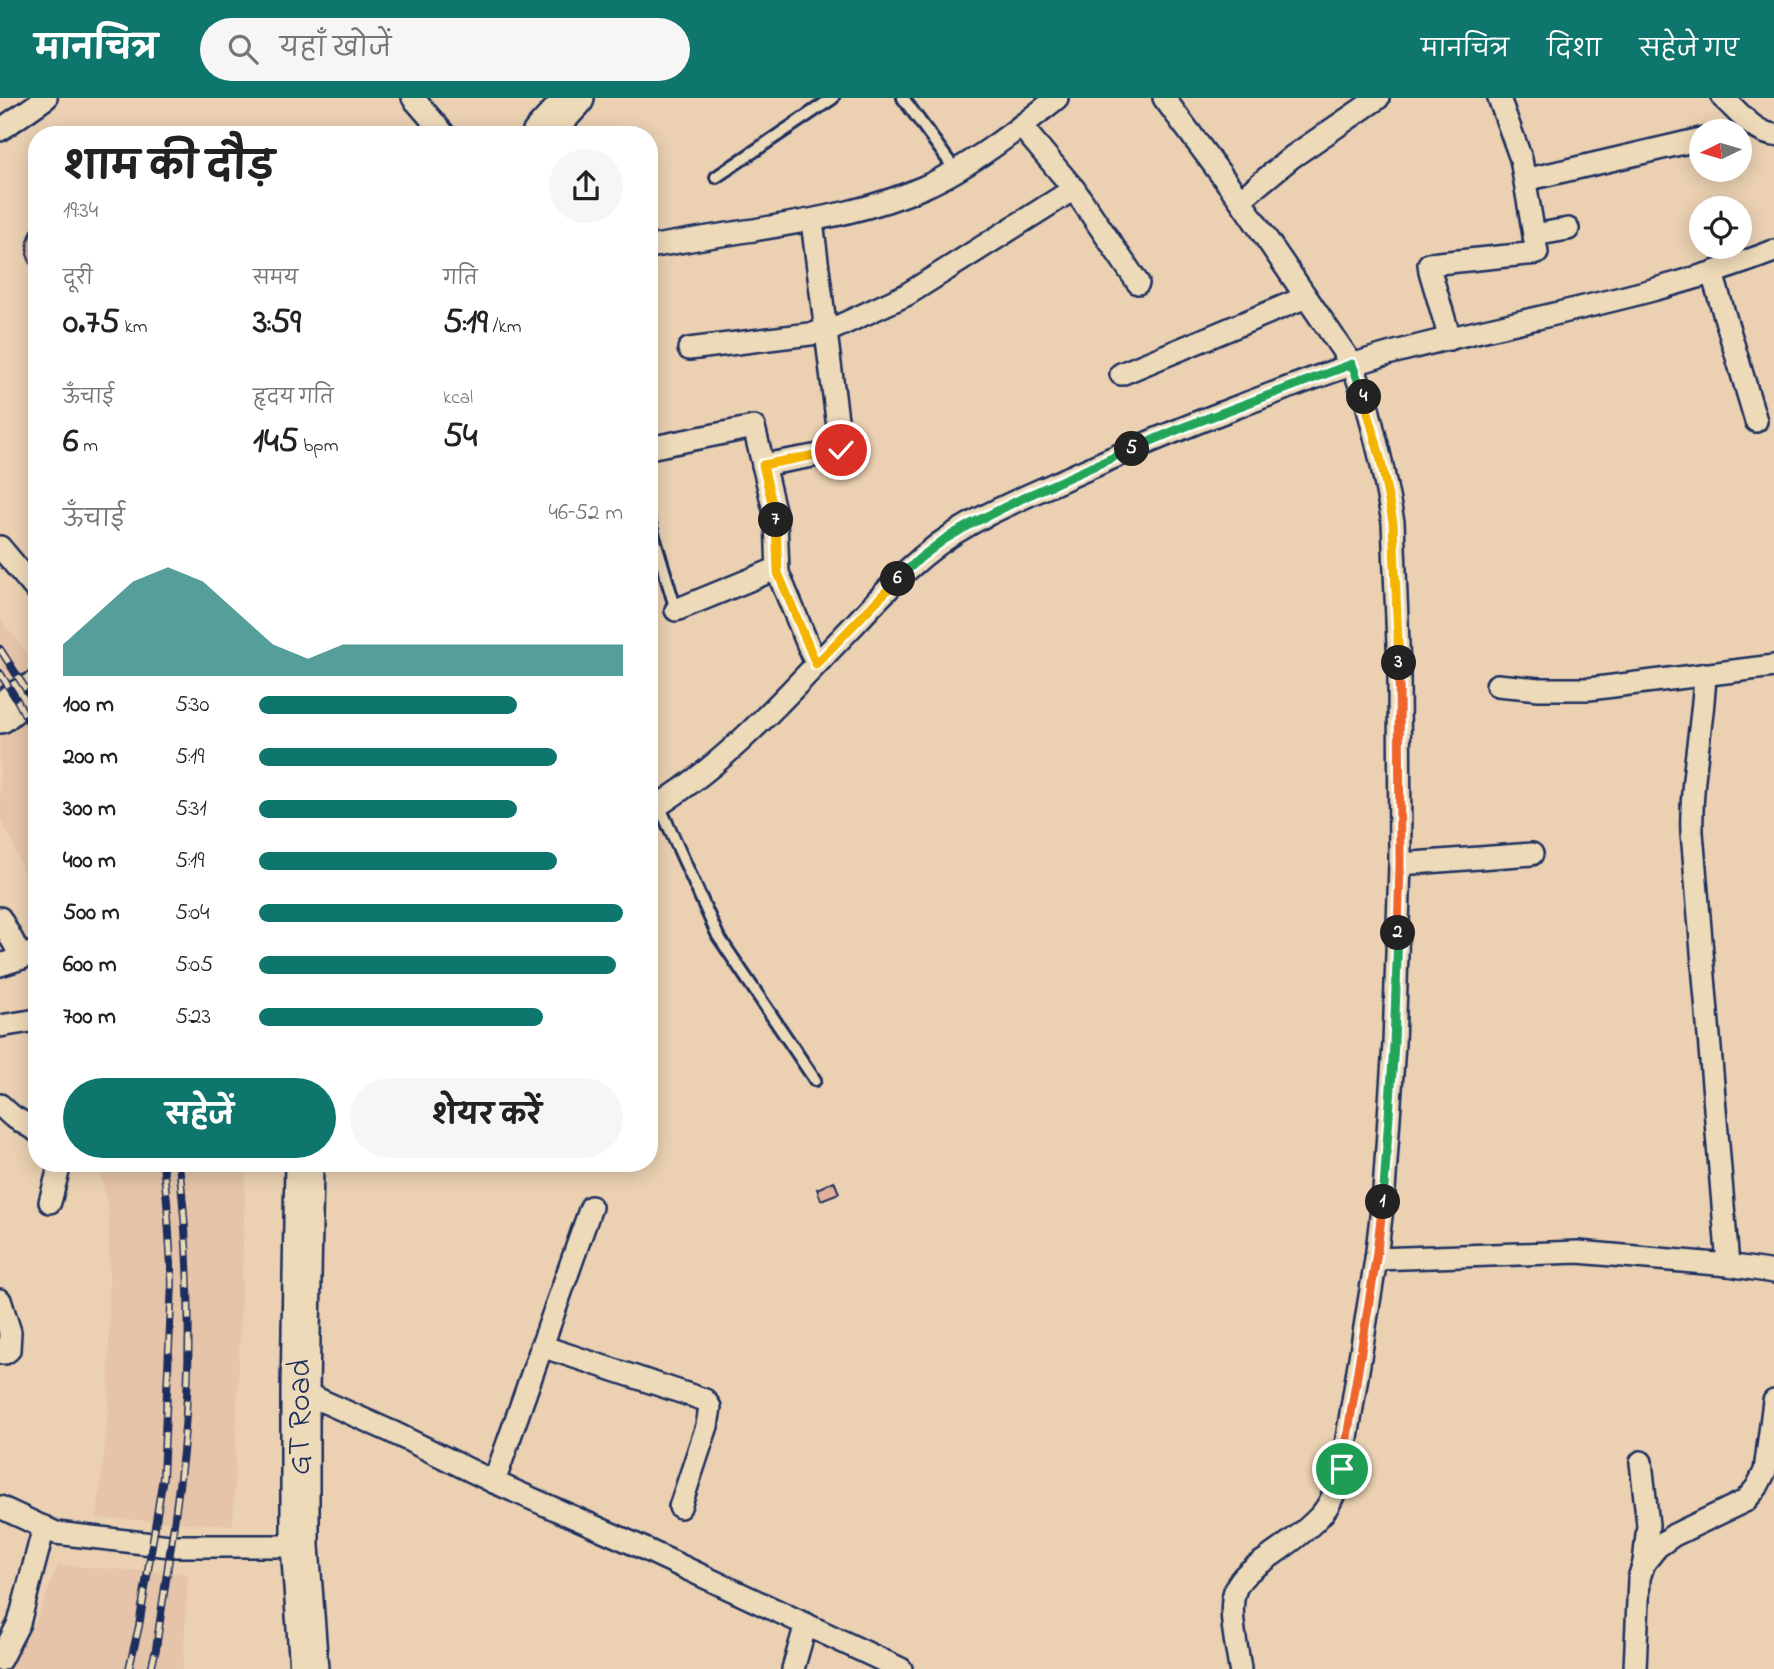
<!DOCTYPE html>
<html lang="hi">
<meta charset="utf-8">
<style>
body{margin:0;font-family:"Indie Flower","Playpen Sans Deva",sans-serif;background:#f6f6f6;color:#222;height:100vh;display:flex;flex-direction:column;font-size:26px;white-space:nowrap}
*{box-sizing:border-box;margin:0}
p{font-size:23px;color:#767676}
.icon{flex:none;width:38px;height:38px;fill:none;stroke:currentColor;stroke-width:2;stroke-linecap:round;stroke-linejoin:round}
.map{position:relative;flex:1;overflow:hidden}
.side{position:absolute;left:28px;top:28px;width:630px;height:1046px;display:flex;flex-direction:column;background:#fff;border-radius:28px;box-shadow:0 4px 18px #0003}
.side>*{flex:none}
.needle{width:46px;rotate:265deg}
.fabs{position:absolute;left:1689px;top:21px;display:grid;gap:14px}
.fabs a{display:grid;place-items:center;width:63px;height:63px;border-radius:50%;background:#fff;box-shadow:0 4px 18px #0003;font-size:35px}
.pin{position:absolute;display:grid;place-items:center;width:60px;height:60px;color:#fff;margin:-30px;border:4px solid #fff;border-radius:50%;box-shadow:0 2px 7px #0007}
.km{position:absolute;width:35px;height:35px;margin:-18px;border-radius:50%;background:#222;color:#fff;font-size:19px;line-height:35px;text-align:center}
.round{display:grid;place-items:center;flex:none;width:74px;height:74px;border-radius:37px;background:#f6f6f6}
.head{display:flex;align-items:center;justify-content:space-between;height:119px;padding:0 35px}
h1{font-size:38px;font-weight:700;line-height:52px}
.figures{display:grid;grid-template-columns:repeat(3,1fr);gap:10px;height:119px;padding:7px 35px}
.figures div{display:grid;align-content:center}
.figures b{font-size:35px;font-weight:700}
.figures small{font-size:19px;font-weight:400}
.figures p{font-size:19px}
.chart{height:196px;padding:14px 35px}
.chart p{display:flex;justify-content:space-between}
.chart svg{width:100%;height:126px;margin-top:7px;fill:#0f766e;opacity:.7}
.primary-button{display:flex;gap:14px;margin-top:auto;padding:14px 35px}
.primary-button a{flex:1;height:80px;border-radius:42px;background:#0f766e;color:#fff;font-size:28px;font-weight:700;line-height:80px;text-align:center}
.primary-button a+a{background:#f6f6f6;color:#222}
ul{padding:0 35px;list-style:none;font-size:23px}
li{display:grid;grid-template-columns:112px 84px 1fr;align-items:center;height:52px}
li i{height:18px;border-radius:9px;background:#0f766e}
header{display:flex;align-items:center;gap:42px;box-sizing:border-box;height:98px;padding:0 35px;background:#0f766e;color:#fff}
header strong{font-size:33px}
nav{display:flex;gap:38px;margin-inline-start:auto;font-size:24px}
.search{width:490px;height:63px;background:#f6f6f6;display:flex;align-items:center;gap:18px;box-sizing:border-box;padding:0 24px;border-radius:38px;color:#767676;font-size:26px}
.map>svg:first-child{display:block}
.built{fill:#e5c4a9}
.building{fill:#e5af9b;stroke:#1b2f5e;stroke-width:2}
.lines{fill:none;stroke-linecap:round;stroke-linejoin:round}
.lane-casing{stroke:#1b2f5e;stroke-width:16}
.street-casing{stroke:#1b2f5e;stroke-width:26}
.highway-casing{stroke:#1b2f5e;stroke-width:42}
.lane{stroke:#eddab8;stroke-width:10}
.street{stroke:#eddab8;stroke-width:21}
.highway{stroke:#eddab8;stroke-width:37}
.rail-casing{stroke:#1b2f5e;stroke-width:8}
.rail{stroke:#eddab8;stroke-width:5;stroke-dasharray:16;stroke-linecap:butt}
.split-1-casing{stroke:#fff;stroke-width:14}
.split-2-casing{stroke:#fff;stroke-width:14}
.split-3-casing{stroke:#fff;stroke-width:14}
.split-4-casing{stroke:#fff;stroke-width:14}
.split-5-casing{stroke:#fff;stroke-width:14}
.split-6-casing{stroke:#fff;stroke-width:14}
.split-7-casing{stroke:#fff;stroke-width:14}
.split-8-casing{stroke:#fff;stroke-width:14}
.split-1{stroke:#f0652b;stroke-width:9}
.split-2{stroke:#22a559;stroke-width:9}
.split-3{stroke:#f0652b;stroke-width:9}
.split-4{stroke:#f5b400;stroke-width:9}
.split-5{stroke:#22a559;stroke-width:9}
.split-6{stroke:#22a559;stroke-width:9}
.split-7{stroke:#f5b400;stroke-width:9}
.split-8{stroke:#f5b400;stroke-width:9}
.labels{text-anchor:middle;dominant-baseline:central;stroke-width:7;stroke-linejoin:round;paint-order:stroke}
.street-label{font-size:32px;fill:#1b2f5e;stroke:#eddab8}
</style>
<header>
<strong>मानचित्र</strong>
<div class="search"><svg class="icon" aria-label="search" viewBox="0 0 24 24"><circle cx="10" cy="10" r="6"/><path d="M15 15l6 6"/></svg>यहाँ खोजें</div>
<nav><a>मानचित्र</a><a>दिशा</a><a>सहेजे गए</a></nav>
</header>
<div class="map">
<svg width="1774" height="1571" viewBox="0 0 1774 1571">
<rect width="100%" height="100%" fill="#ebd1b2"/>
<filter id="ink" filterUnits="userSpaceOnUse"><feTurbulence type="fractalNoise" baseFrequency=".0143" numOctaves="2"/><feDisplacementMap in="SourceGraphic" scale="14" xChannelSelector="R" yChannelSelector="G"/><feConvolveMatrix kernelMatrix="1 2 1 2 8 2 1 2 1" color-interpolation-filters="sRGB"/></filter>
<g filter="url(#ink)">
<g class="built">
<path d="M0 521 37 568V817L13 745 0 719Z"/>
<path d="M99 1066H246L233 1427 97 1420 109 1307V1117Z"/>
<path d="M58 1467 188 1476 183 1571H0L35 1526Z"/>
</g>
<g class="building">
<path d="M37 126V175L31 167 27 156 28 143 32 132Z"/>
<path d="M834 1083 839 1095 821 1102 817 1091Z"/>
</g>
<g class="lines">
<g class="lane-casing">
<g id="lane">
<path d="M903 0 956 73"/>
<path d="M716 79 833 0"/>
<path d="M649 422 676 512"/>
<path d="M659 707 718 838 815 982"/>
</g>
</g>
<g class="street-casing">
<g id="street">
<path d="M413 0 445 37"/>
<path d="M1164 0 1240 102 1352 266 1367 306 1381 363 1393 424 1399 571 1400 766 1394 946 1384 1093 1376 1161 1342 1371C1337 1388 1332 1406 1319 1419 1305 1434 1288 1446 1272 1457 1259 1467 1243 1474 1236 1490 1227 1512 1237 1548 1240 1571"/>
<path d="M1499 0 1521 61 1534 137"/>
<path d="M1723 0C1739 14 1753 34 1774 37"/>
<path d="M1021 28 1074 91 1138 185"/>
<path d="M0 32 46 0"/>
<path d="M1525 82 1701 41"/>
<path d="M1240 102 1292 59 1378 0"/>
<path d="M649 149C684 143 719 137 754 132 812 122 870 113 924 89 970 69 1018 31 1057 0"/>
<path d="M1712 175 1756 323"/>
<path d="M1450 241 1430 173 1429 166 1537 155 1534 137 1568 131"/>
<path d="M689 251 826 234 906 197 1074 91"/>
<path d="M1121 276 1306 199"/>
<path d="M649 350 754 329 776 420 778 475"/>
<path d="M763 367 841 353 812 123"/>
<path d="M0 449 37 493"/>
<path d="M676 512 771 473 778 475 816 566"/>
<path d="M1705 576C1703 629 1690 681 1692 734L1728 1167"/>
<path d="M1497 587 1539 591H1589L1774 568"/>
<path d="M649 713C729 665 790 593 854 527 889 489 924 451 970 426 1000 409 1032 396 1063 382 1122 355 1181 330 1242 307 1296 287 1350 265 1407 251 1530 219 1655 199 1774 153"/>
<path d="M1400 766 1532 756"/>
<path d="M0 820 22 860"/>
<path d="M0 867 22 860 37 852"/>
<path d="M0 928 37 922"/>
<path d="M0 1007 12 1018 37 1033"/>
<path d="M50 1104 60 1066"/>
<path d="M1376 1161 1578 1154 1728 1167 1774 1174"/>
<path d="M0 1202 10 1234 9 1252 5 1255H0"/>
<path d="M541 1248 705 1302 710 1309 707 1328 680 1409"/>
<path d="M300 1293 392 1334 494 1384 632 1445 901 1571"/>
<path d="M1641 1364 1648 1427 1644 1465"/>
<path d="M494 1384 591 1109"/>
<path d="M0 1409 56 1435 170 1448H300"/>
<path d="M0 1562 19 1525 44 1429"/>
<path d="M793 1571 806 1526"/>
<path d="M1635 1571 1639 1480 1644 1465 1657 1449 1674 1437 1745 1403 1757 1389 1765 1373 1774 1303"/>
</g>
</g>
<g class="highway-casing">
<g id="highway">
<path d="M541 37 575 0"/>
<path d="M0 616 17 602 37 592"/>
<path d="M304 1066 300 1293V1448L309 1571"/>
</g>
</g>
<use href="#lane" class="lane"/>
<use href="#street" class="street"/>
<use href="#highway" class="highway"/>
<g class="rail-casing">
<g id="rail">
<path d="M0 551 29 596 37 612"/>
<path d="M0 575 17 602 37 640"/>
<path d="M129 1571 139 1528 163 1379 172 1185 167 1103 163 1066"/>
<path d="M151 1571 156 1551C165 1486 176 1420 183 1354 192 1258 190 1162 179 1066"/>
</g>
</g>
<use href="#rail" class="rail"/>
</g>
</g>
<g class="lines" filter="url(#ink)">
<g class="split-1-casing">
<path id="split-1" d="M1342 1371 1376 1161 1383 1104"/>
</g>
<g class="split-2-casing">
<path id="split-2" d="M1383 1104 1394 946 1398 835"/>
</g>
<g class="split-3-casing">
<path id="split-3" d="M1398 835 1400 766 1399 565"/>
</g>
<g class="split-4-casing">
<path id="split-4" d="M1364 299 1381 363 1393 424 1399 565"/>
</g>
<g class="split-5-casing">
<path id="split-5" d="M1132 351 1184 329 1352 266 1364 299"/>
</g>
<g class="split-6-casing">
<path id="split-6" d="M898 481 920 460 945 441 971 426 1027 398 1132 351"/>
</g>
<g class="split-7-casing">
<path id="split-7" d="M776 422 778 475 816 566 898 481"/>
</g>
<g class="split-8-casing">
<path id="split-8" d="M776 422 763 367 841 352"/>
</g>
<use href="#split-1" class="split-1"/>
<use href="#split-2" class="split-2"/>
<use href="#split-3" class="split-3"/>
<use href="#split-4" class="split-4"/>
<use href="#split-5" class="split-5"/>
<use href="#split-6" class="split-6"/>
<use href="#split-7" class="split-7"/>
<use href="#split-8" class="split-8"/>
</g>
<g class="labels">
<g class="street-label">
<text transform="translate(301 1319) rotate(-90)">GT Road</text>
</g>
</g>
</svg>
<div class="fabs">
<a><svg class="needle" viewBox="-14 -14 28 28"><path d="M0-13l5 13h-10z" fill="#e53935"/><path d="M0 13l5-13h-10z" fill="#767676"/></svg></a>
<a><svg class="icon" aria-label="locate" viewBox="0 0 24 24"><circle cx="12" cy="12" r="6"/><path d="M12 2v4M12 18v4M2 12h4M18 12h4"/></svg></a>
</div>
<div class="pin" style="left:1342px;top:1371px;background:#1e9e55"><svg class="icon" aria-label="arrive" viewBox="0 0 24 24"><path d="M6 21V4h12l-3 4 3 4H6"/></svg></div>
<div class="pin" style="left:841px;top:352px;background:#d93025"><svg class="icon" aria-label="check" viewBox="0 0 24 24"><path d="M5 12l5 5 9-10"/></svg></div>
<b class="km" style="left:1383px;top:1104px">1</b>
<b class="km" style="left:1398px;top:835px">2</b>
<b class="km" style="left:1399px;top:565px">3</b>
<b class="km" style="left:1364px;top:299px">4</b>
<b class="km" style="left:1132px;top:351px">5</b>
<b class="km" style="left:898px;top:481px">6</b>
<b class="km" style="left:776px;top:422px">7</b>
<section class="side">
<div class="head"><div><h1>शाम की दौड़</h1><p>19:34</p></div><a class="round"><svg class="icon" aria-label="share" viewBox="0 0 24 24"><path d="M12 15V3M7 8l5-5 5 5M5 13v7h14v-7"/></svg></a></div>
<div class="figures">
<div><p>दूरी</p><b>0.75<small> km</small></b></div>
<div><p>समय</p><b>3:59</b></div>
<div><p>गति</p><b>5:19<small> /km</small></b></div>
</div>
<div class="figures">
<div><p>ऊँचाई</p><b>6<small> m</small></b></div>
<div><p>हृदय गति</p><b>145<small> bpm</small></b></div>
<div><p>kcal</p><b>54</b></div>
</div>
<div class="chart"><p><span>ऊँचाई</span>46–52 m</p>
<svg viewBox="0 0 160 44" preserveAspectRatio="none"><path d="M0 44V33L10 22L20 11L30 6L40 11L50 22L60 33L70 38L80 33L90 33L100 33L110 33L120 33L130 33L140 33L150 33L160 33V44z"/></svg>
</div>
<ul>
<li><b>100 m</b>5:30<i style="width:71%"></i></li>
<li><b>200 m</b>5:19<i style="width:82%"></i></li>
<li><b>300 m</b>5:31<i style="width:71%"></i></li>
<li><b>400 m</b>5:19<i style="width:82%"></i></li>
<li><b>500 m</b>5:04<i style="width:100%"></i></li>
<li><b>600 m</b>5:05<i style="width:98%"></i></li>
<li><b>700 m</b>5:23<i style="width:78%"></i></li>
</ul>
<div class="primary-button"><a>सहेजें</a><a>शेयर करें</a></div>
</section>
</div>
